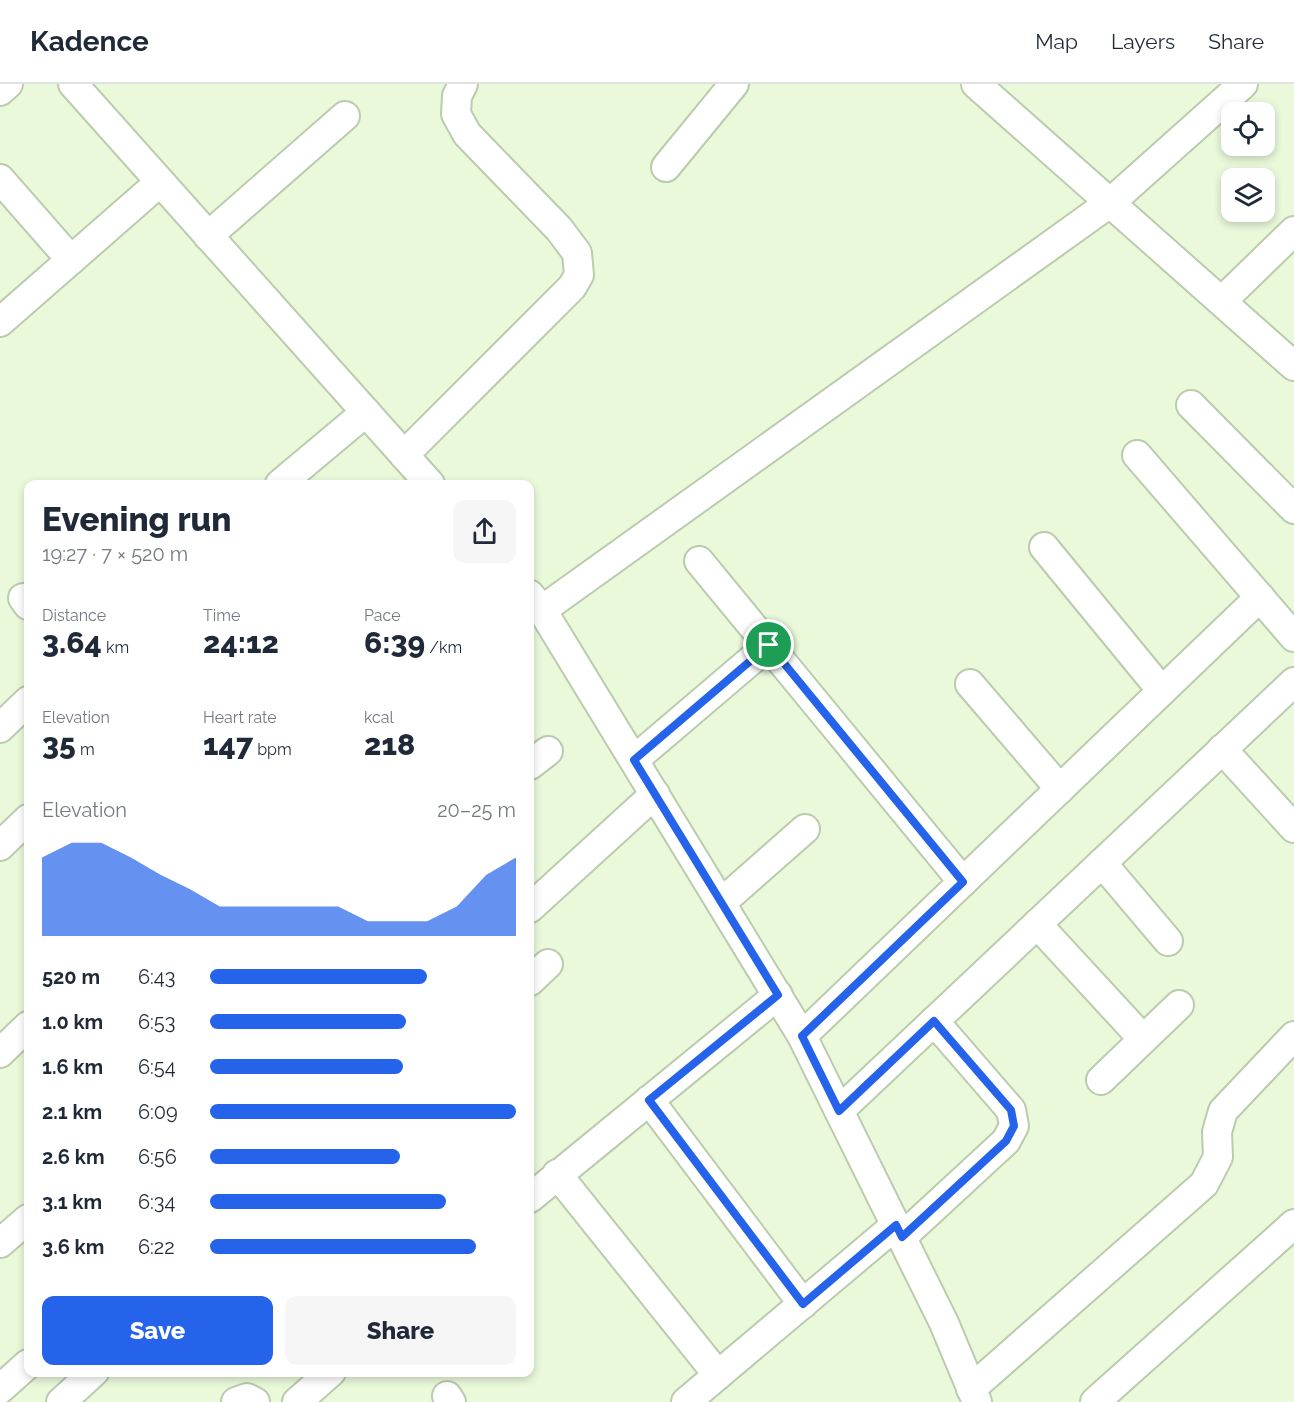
<!DOCTYPE html>
<meta charset="utf-8">
<style>
body{margin:0;font-family:Raleway,sans-serif;background:#f6f6f7;color:#1f2937;height:100vh;display:flex;flex-direction:column;font-size:22px;white-space:nowrap}
*{box-sizing:border-box;margin:0}
p{font-size:20px;color:#747a83}
.icon{flex:none;width:33px;height:33px;fill:none;stroke:currentColor;stroke-width:2;stroke-linecap:round;stroke-linejoin:round}
.map{position:relative;flex:1;overflow:hidden}
.details{position:absolute;left:24px;top:396px;width:510px;height:897px;display:flex;flex-direction:column;background:#fff;border-radius:12px;box-shadow:0 3px 9px #0003}
.details>*{flex:none}
.buttons{position:absolute;left:1221px;top:18px;display:grid;gap:12px}
.buttons a{display:grid;place-items:center;width:54px;height:54px;border-radius:12px;background:#fff;box-shadow:0 3px 9px #0003;font-size:30px}
.pin{position:absolute;display:grid;place-items:center;width:51px;height:51px;color:#fff;margin:-26px;border:3px solid #fff;border-radius:50%;box-shadow:0 2px 6px #0007}
.round{display:grid;place-items:center;flex:none;width:63px;height:63px;border-radius:12px;background:#f6f6f7}
.overview{display:flex;align-items:center;justify-content:space-between;height:102px;padding:0 18px}
h1{font-size:33px;font-weight:800;line-height:45px}
.figures{display:grid;grid-template-columns:repeat(3,1fr);gap:9px;height:102px;padding:6px 18px}
.figures div{display:grid;align-content:center}
.figures b{font-size:30px;font-weight:800}
.figures small{font-size:16px;font-weight:400}
.figures p{font-size:16px}
.chart{height:168px;padding:12px 18px}
.chart p{display:flex;justify-content:space-between}
.chart svg{width:100%;height:108px;margin-top:6px;fill:#2563eb;opacity:.7}
.primary-button{display:flex;gap:12px;margin-top:auto;padding:12px 18px}
.primary-button a{flex:1;height:69px;border-radius:12px;background:#2563eb;color:#fff;font-size:24px;font-weight:800;line-height:69px;text-align:center}
.primary-button a+a{background:#f6f6f7;color:#1f2937}
ul{padding:0 18px;list-style:none;font-size:20px}
li{display:grid;grid-template-columns:96px 72px 1fr;align-items:center;height:45px}
li i{height:15px;border-radius:8px;background:#2563eb}
header{display:flex;align-items:center;gap:36px;box-sizing:border-box;height:84px;padding:0 30px;background:#fff;border-bottom:2px solid #e0e1e3}
header strong{font-size:28px}
nav{display:flex;gap:33px;margin-inline-start:auto;font-size:21px}
.map>svg:first-child{display:block}
.lines{fill:none;stroke-linecap:round;stroke-linejoin:round}
.minor-casing{stroke:#bbcbad;stroke-width:32}
.minor{stroke:#fff;stroke-width:28}
.route-casing{stroke:#fff;stroke-width:12}
.route{stroke:#2563eb;stroke-width:8}
</style>
<header>
<strong>Kadence</strong>
<nav><a>Map</a><a>Layers</a><a>Share</a></nav>
</header>
<div class="map">
<svg width="1294" height="1318" viewBox="0 0 1294 1318">
<rect width="100%" height="100%" fill="#e9f9da"/>
<g class="lines">
<g class="minor-casing">
<g id="minor">
<path d="M73 0 430 400"/>
<path d="M976 0 1294 282"/>
<path d="M0 7 8 0"/>
<path d="M666 83 734 0"/>
<path d="M0 95 71 176"/>
<path d="M208 152 345 32"/>
<path d="M1222 217 1294 147"/>
<path d="M0 238 160 98"/>
<path d="M1191 321 1294 425"/>
<path d="M404 371 572 203 579 191 577 169 559 145 467 50 456 30 457 12 463 0"/>
<path d="M1137 371 1294 553"/>
<path d="M280 400 366 328"/>
<path d="M1044 463 1162 607"/>
<path d="M699 477 963 798"/>
<path d="M530 511 542 526 802 952 944 1239 977 1318"/>
<path d="M23 514 28 521"/>
<path d="M542 526 1111 118 1243 0"/>
<path d="M970 600 1060 705"/>
<path d="M0 644 28 617"/>
<path d="M1222 665 1294 744"/>
<path d="M634 676 769 561"/>
<path d="M530 681 548 667"/>
<path d="M0 762 28 735"/>
<path d="M1102 779 1168 857"/>
<path d="M721 819 805 745"/>
<path d="M530 824 655 710"/>
<path d="M1037 840 1143 955"/>
<path d="M530 897 548 880"/>
<path d="M802 952 1260 513"/>
<path d="M0 969 28 942"/>
<path d="M1101 996 1179 921"/>
<path d="M649 1016 803 1220"/>
<path d="M839 1027 1294 598"/>
<path d="M557 1090 718 1291"/>
<path d="M530 1114 778 911"/>
<path d="M902 1153 1006 1057 1014 1042 1011 1026 934 937"/>
<path d="M0 1159 28 1135"/>
<path d="M0 1305 28 1280"/>
<path d="M971 1305 1204 1100 1218 1073 1217 1048 1223 1027 1294 952"/>
<path d="M447 1312 451 1318"/>
<path d="M61 1318 94 1288"/>
<path d="M236 1318 247 1314 255 1318"/>
<path d="M297 1318 331 1288"/>
<path d="M686 1318 896 1141"/>
<path d="M1095 1318 1294 1140"/>
</g>
</g>
<use href="#minor" class="minor"/>
</g>
<g class="lines">
<g class="route-casing">
<path id="route" d="M769 561 963 798 802 952 839 1027 934 937 1011 1026 1014 1042 1006 1057 902 1153 896 1141 803 1220 649 1016 778 911 634 676Z"/>
</g>
<use href="#route" class="route"/>
</g>
</svg>
<div class="buttons">
<a><svg class="icon" aria-label="locate" viewBox="0 0 24 24"><circle cx="12" cy="12" r="6"/><path d="M12 2v4M12 18v4M2 12h4M18 12h4"/></svg></a>
<a><svg class="icon" aria-label="layers" viewBox="0 0 24 24"><path d="M12 4l9 5-9 5-9-5zM3 14l9 5 9-5"/></svg></a>
</div>
<div class="pin" style="left:769px;top:561px;background:#1e9e55"><svg class="icon" aria-label="arrive" viewBox="0 0 24 24"><path d="M6 21V4h12l-3 4 3 4H6"/></svg></div>
<section class="details">
<div class="overview"><div><h1>Evening run</h1><p>19:27 · 7 × 520 m</p></div><a class="round"><svg class="icon" aria-label="share" viewBox="0 0 24 24"><path d="M12 15V3M7 8l5-5 5 5M5 13v7h14v-7"/></svg></a></div>
<div class="figures">
<div><p>Distance</p><b>3.64<small> km</small></b></div>
<div><p>Time</p><b>24:12</b></div>
<div><p>Pace</p><b>6:39<small> /km</small></b></div>
</div>
<div class="figures">
<div><p>Elevation</p><b>35<small> m</small></b></div>
<div><p>Heart rate</p><b>147<small> bpm</small></b></div>
<div><p>kcal</p><b>218</b></div>
</div>
<div class="chart"><p><span>Elevation</span>20–25 m</p>
<svg viewBox="0 0 160 44" preserveAspectRatio="none"><path d="M0 44V12L10 6L20 6L30 12L40 19L50 25L60 32L70 32L80 32L90 32L100 32L110 38L120 38L130 38L140 32L150 19L160 12V44z"/></svg>
</div>
<ul>
<li><b>520 m</b>6:43<i style="width:71%"></i></li>
<li><b>1.0 km</b>6:53<i style="width:64%"></i></li>
<li><b>1.6 km</b>6:54<i style="width:63%"></i></li>
<li><b>2.1 km</b>6:09<i style="width:100%"></i></li>
<li><b>2.6 km</b>6:56<i style="width:62%"></i></li>
<li><b>3.1 km</b>6:34<i style="width:77%"></i></li>
<li><b>3.6 km</b>6:22<i style="width:87%"></i></li>
</ul>
<div class="primary-button"><a>Save</a><a>Share</a></div>
</section>
</div>
